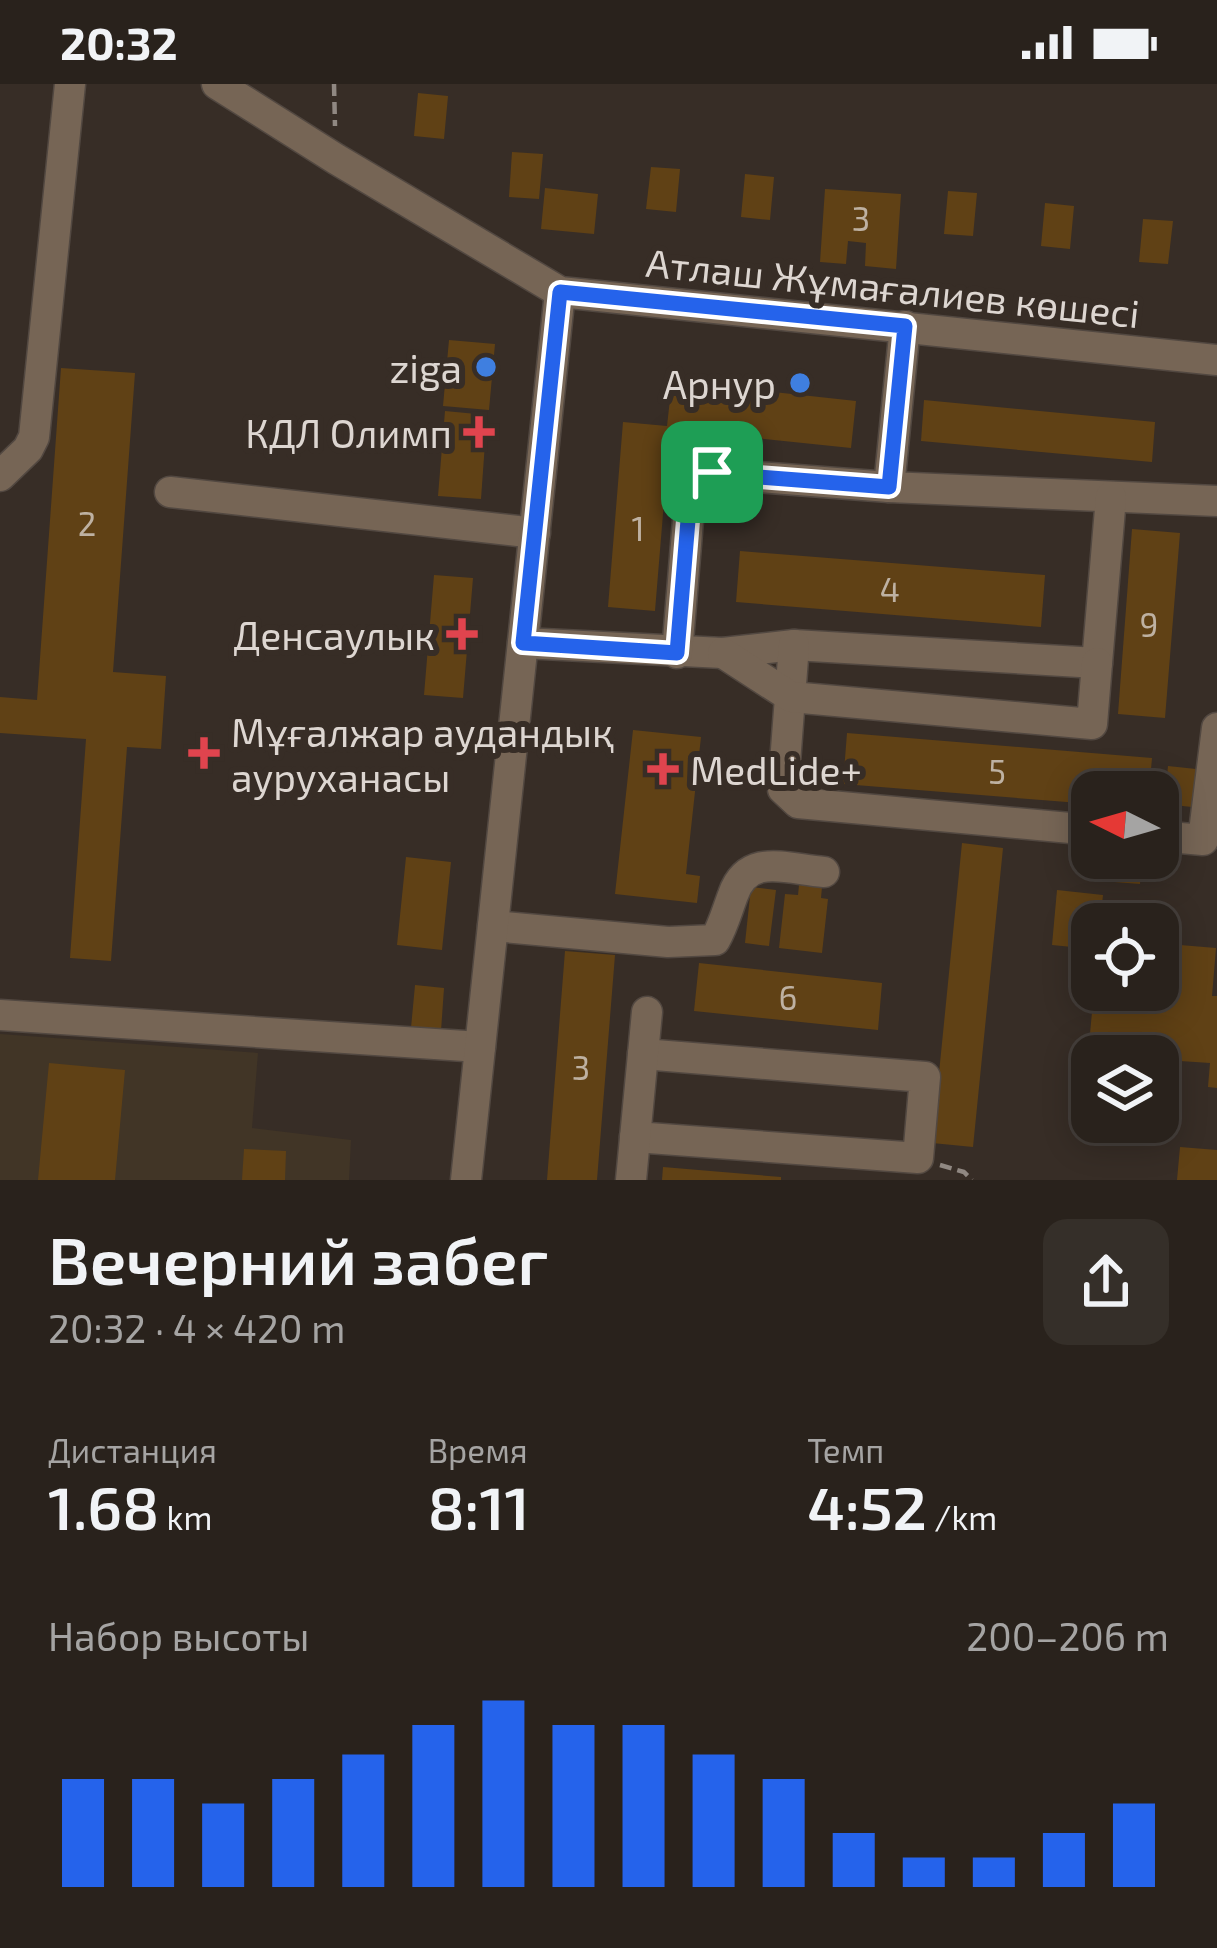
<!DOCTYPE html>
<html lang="ru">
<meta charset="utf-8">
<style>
body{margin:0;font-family:"Exo 2",sans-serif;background:#352f29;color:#f1f3f6;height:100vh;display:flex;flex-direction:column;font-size:45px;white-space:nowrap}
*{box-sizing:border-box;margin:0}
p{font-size:39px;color:#a5a4a3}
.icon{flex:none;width:66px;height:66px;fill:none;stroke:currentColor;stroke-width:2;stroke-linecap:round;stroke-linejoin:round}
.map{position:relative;height:1096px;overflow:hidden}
.side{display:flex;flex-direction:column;background:#29221c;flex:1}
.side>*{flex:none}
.needle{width:78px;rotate:275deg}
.controls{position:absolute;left:1071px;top:687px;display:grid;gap:24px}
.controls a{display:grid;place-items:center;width:108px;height:108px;border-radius:24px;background:#29221c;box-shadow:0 6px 30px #0003,0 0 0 3px #453f3b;font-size:60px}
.pin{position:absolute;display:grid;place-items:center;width:102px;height:102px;color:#fff;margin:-51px;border-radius:24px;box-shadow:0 6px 18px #0006}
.round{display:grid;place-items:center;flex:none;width:126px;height:126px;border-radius:24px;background:#352f29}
.overview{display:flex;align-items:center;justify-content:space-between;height:204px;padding:0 48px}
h1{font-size:66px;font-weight:600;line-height:90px}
.figures{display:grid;grid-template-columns:repeat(3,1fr);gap:18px;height:204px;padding:12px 48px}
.figures div{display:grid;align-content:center}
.figures b{font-size:60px;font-weight:600}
.figures small{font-size:33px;font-weight:400}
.figures p{font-size:33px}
.chart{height:336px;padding:24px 48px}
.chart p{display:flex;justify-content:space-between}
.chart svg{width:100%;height:216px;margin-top:12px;stroke:#2563eb;stroke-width:6}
.status{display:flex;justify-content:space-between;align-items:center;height:84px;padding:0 60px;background:#29221c;direction:ltr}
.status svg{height:33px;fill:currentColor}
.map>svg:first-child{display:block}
.commercial{fill:#413526}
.building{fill:#604115}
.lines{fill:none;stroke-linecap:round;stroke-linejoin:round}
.minor-casing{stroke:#524841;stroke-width:33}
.path{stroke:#908882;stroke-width:4.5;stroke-dasharray:12 6;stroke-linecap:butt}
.minor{stroke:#766555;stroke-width:30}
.route-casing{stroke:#fff;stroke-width:24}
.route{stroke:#2563eb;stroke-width:15}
.shop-dot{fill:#3f7fe0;stroke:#372d26;stroke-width:4.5}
.health-dot{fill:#e0444e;stroke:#372d26;stroke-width:4.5}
.labels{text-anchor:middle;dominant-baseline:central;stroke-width:12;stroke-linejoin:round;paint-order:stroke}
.number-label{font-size:33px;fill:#beb1a2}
.street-label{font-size:39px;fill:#ddd6d1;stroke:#372d26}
.poi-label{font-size:39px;fill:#ddd6d1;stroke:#372d26;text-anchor:end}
</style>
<div class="status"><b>20:32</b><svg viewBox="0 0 49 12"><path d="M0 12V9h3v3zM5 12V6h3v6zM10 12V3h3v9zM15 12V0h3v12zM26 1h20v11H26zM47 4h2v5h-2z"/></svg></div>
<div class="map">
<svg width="1217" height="1096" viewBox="0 0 1217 1096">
<rect width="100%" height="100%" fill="#372d26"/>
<path class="commercial" d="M0 950 258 969 252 1044 351 1056 349 1096H0Z"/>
<g class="building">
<path d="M418 9 448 12 444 55 414 52Z"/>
<path d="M512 68 543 70 539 115 509 113Z"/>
<path d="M651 83 680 85 676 128 646 125Z"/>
<path d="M745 90 774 93 770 136 741 133Z"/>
<path d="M545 104 598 110 594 150 541 145Z"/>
<path d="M825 105 901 110 896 185 865 182 866 159 848 157 846 180 820 178Z"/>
<path d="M948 107 977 109 973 152 944 150Z"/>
<path d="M1045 119 1074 122 1070 165 1041 162Z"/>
<path d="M1143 135 1173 137 1168 180 1139 178Z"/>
<path d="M449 256 495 260 489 326 443 322Z"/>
<path d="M61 284 135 289 113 588 166 592 161 665 127 663 111 877 70 874 86 655 0 649V613L37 616Z"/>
<path d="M672 297 856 317 851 364 670 345 655 527 608 523 623 338 667 342Z"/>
<path d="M924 316 1155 338 1152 378 921 357Z"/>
<path d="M445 327 487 331 481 415 438 412Z"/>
<path d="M1132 445 1180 449 1165 634 1118 630Z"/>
<path d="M740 467 1045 491 1041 543 736 518Z"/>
<path d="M434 491 473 494 463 614 424 611Z"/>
<path d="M633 646 701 653 686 790 700 792 697 819 615 810Z"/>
<path d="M847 649 1152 674 1149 708H1092V720L843 700Z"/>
<path d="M1168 682 1196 685 1192 723 1164 720Z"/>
<path d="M962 759 1003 764 973 1063 932 1059Z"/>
<path d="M406 773 451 778 442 866 397 861Z"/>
<path d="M1116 774H1142L1140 800 1114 798Z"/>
<path d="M799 801 822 803 821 814 828 815 822 869 779 864 785 810 798 811Z"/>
<path d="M751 803 776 806 769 862 745 859Z"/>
<path d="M1057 806 1103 811 1100 840H1092V865L1052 861Z"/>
<path d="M1168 860 1216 864 1212 912H1217V1004L1208 1003 1210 979 1180 977 1174 1047 1120 1042 1121 1038H1158V972H1092V983H1087L1094 906H1150L1149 925 1163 926Z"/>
<path d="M565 867 615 871 597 1096H547Z"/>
<path d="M699 879 882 899 878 946 694 927Z"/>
<path d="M415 901 444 904 441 947 411 944Z"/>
<path d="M49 979 125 986 115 1096H38Z"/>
<path d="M1180 1063 1217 1066V1096H1177Z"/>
<path d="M244 1065 286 1067 285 1096H242Z"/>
<path d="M663 1083 781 1093V1096H662Z"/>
</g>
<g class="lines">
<g class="minor-casing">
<g id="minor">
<path d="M217 0 336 75 560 208 1217 276"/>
<path d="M905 242 889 403 1217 417"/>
<path d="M0 392 28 365 34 353 70 0"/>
<path d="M170 408 535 449"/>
<path d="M523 559 723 569 794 561 1097 579 1111 413"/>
<path d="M794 561 783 705 798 719 1092 746"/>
<path d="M677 569 692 388 889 403"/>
<path d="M723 569 791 613 1092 640 1097 579"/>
<path d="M1158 752 1203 756 1217 644"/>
<path d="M493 842 668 858 715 856C723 842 727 827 733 811 748 768 786 785 824 788"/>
<path d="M0 931 480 963"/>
<path d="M635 1053 918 1074 925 993 643 970"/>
<path d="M466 1096 560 208"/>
<path d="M631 1096 647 928"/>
</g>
</g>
<g class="path">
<path d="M334 0 335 42"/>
<path d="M940 1081 964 1088 972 1096"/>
</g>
<use href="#minor" class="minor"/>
</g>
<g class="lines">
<g class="route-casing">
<path id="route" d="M560 208 905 242 889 403 692 388 677 569 523 559Z"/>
</g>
<use href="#route" class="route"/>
</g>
<g class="shop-dot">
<circle cx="486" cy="283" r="12"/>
<circle cx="800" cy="299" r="12"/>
</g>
<g class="health-dot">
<path d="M473 330h12v12h12v12h-12v12h-12v-12h-12v-12h12z"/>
<path d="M456 532h12v12h12v12h-12v12h-12v-12h-12v-12h12z"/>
<path d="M198 651h12v12h12v12h-12v12h-12v-12h-12v-12h12z"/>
<path d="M657 667h12v12h12v12h-12v12h-12v-12h-12v-12h12z"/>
</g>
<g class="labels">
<g class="number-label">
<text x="861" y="134">3</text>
<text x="87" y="439">2</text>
<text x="638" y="444">1</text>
<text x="890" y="505">4</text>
<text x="1149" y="540">9</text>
<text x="997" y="687">5</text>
<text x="788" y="913">6</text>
<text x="581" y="983">3</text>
</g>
<g class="street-label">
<text transform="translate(893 203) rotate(6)">Атлаш Жұмағалиев көшесі</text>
</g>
<g class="poi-label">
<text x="462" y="283">ziga</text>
<text x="776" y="299">Арнур</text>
<text x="452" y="348">КДЛ Олимп</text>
<text x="435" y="550">Денсаулык</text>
<text x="231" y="647" text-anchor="start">Мұғалжар аудандық<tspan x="231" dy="45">ауруханасы</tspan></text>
<text x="690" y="685" text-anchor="start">MedLide+</text>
</g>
</g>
</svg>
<div class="controls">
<a><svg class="needle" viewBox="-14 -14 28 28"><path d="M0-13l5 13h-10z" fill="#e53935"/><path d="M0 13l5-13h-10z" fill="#a5a4a3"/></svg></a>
<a><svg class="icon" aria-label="locate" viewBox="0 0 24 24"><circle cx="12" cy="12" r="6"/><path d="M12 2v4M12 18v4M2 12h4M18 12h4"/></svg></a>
<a><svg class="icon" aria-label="layers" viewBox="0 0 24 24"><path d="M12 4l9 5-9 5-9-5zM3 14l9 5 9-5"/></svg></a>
</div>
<div class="pin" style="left:712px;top:388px;background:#1e9e55"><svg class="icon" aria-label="arrive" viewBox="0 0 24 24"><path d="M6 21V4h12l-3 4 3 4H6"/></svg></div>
</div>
<section class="side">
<div class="overview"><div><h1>Вечерний забег</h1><p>20:32 · 4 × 420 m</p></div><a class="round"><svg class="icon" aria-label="share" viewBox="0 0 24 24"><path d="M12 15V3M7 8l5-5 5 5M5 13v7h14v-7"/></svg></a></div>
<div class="figures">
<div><p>Дистанция</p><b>1.68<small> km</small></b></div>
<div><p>Время</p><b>8:11</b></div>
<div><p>Темп</p><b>4:52<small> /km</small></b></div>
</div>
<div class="chart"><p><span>Набор высоты</span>200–206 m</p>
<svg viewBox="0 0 160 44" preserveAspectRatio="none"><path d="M5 44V22M15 44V22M25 44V27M35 44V22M45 44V17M55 44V11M65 44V6M75 44V11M85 44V11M95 44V17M105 44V22M115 44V33M125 44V38M135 44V38M145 44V33M155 44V27"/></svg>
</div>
</section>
